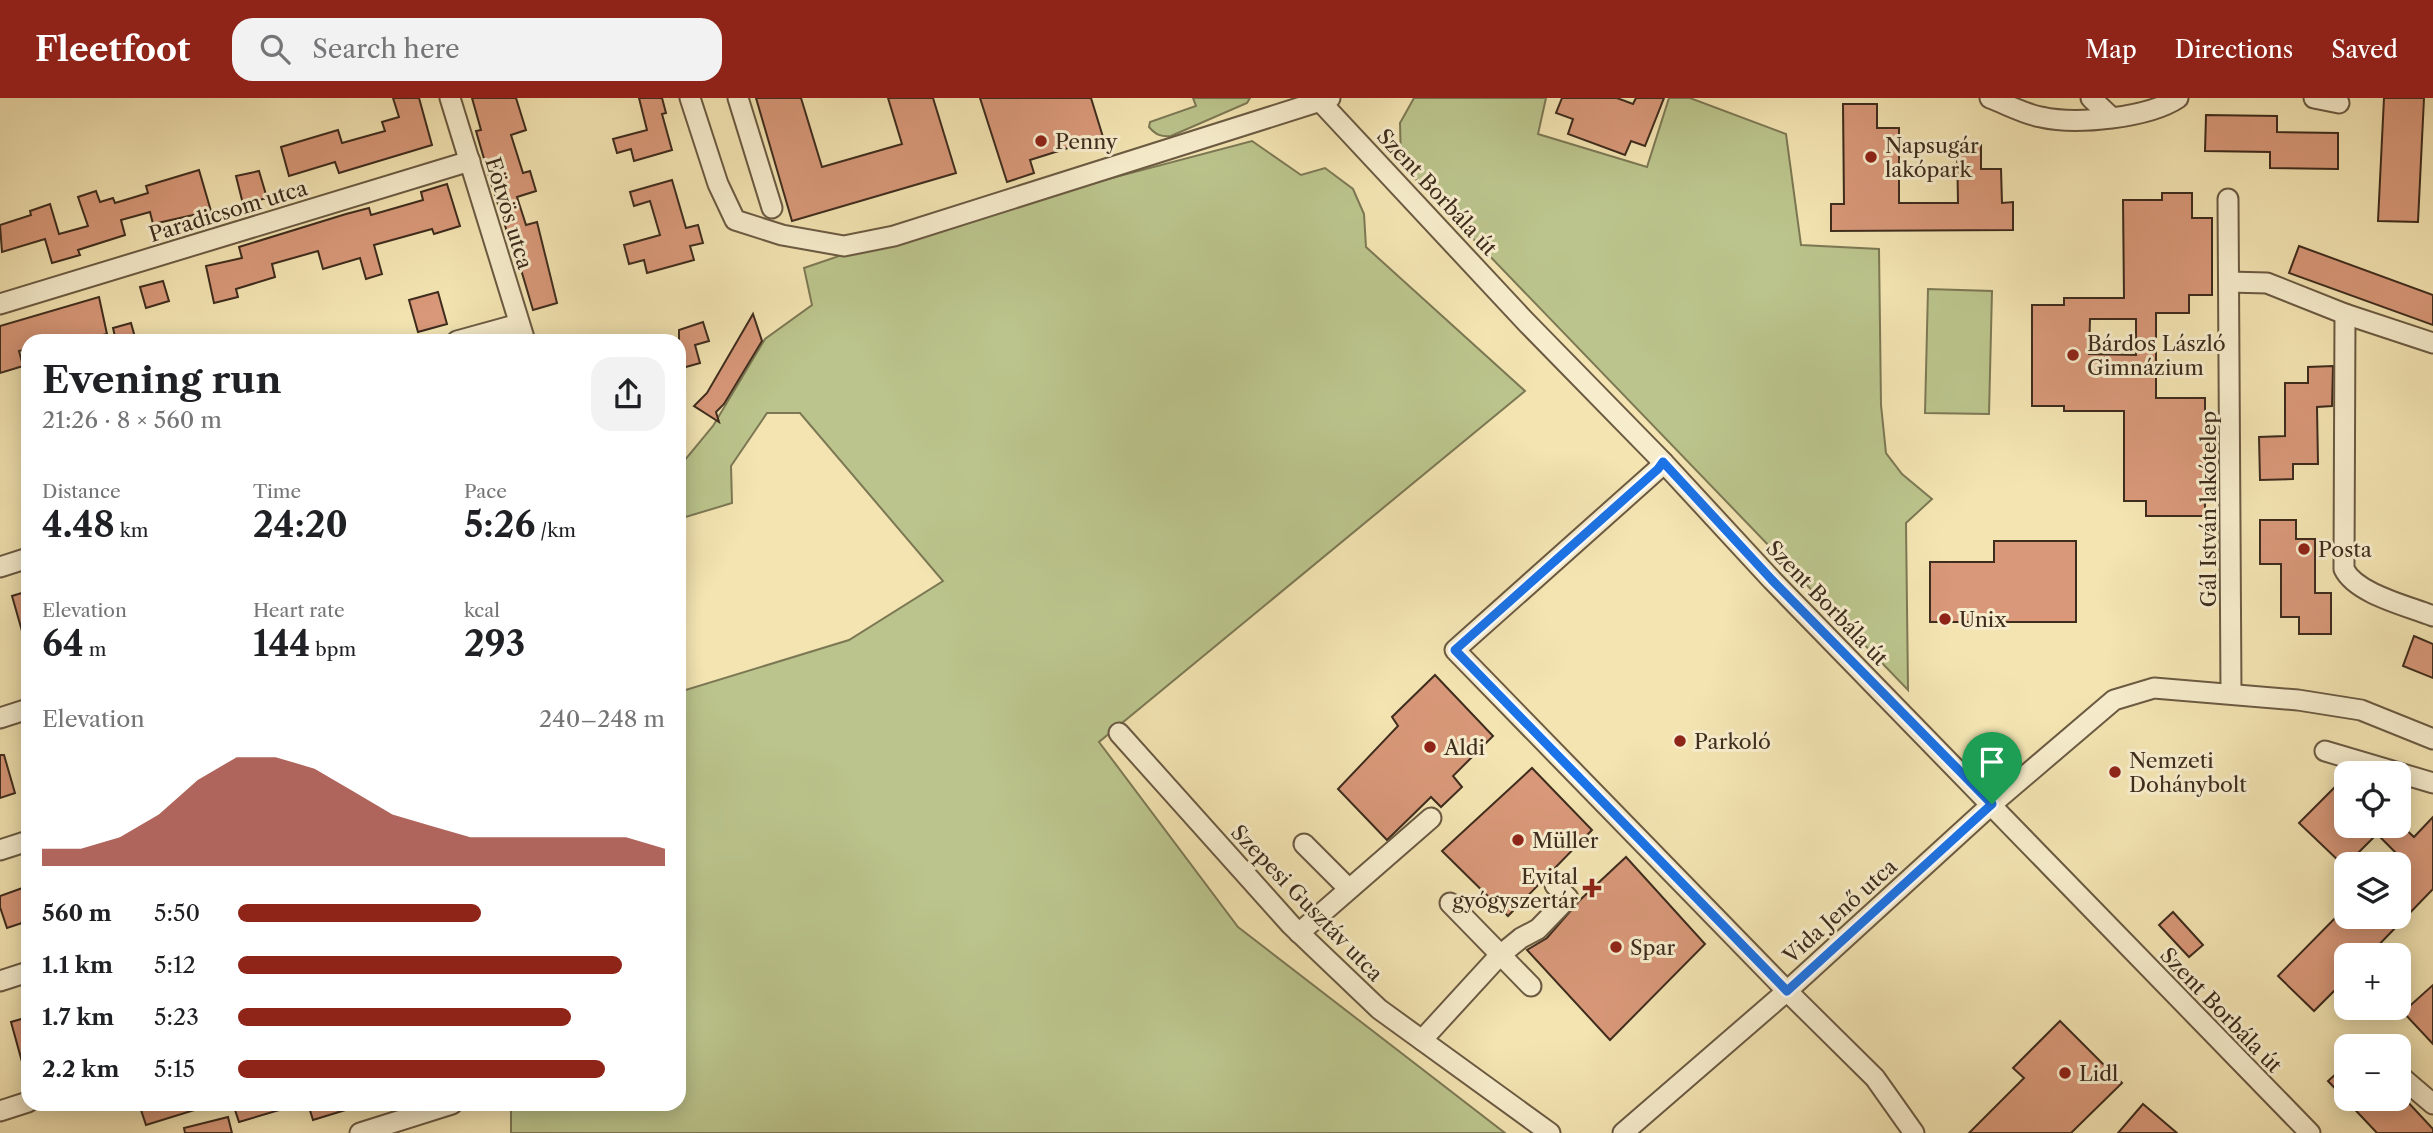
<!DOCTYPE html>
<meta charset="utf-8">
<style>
body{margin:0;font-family:"Libre Caslon Text",serif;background:#f2f2f2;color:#202124;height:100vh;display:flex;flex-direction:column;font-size:26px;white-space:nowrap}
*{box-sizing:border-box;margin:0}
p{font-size:23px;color:#757577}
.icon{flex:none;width:38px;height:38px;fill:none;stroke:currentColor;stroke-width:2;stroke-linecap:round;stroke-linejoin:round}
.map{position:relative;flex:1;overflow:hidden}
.drawer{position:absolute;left:21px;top:236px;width:665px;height:777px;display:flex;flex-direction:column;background:#fff;border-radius:21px;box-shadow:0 4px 18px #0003}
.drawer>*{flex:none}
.tools{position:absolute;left:2334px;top:663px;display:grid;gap:14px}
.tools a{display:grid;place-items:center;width:77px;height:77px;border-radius:14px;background:#fff;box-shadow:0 4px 18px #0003;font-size:35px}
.pin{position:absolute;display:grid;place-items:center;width:60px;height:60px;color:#fff;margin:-72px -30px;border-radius:50% 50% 50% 0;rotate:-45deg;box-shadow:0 0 7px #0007}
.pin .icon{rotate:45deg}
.round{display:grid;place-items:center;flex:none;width:74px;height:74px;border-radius:21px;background:#f2f2f2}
.summary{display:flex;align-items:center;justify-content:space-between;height:119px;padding:0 21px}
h1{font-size:38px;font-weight:700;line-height:52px}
.metrics{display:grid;grid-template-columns:repeat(3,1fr);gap:10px;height:119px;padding:7px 21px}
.metrics div{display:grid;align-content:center}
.metrics b{font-size:35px;font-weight:700}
.metrics small{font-size:19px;font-weight:400}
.metrics p{font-size:19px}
.chart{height:196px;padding:14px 21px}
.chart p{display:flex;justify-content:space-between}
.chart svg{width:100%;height:126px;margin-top:7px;fill:#8f2418;opacity:.7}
ul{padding:0 21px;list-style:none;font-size:23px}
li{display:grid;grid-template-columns:112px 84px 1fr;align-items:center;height:52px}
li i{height:18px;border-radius:9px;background:#8f2418}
header{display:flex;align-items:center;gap:42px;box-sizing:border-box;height:98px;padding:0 35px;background:#8f2418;color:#fff}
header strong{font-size:33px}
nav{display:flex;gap:38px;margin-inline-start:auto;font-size:24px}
.search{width:490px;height:63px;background:#f2f2f2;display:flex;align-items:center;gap:18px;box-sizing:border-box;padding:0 24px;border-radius:21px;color:#757577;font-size:26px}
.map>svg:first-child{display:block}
.green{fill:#bbc48c;stroke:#7c7854;stroke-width:2}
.building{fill:#d89879;stroke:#3e2c1d;stroke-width:2;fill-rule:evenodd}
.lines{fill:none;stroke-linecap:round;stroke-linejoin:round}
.minor-casing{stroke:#6b5a42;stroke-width:23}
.minor{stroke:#f7edcd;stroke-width:19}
.route-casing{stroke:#fff;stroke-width:14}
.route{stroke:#1a73e8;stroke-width:9}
.poi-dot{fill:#8f2418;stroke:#f7edcd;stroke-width:2.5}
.labels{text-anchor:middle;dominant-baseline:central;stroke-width:6;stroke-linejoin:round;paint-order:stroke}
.poi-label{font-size:21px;fill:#3e2c1d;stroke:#f7edcd;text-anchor:start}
.street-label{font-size:21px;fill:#3e2c1d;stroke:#f7edcd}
</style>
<header>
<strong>Fleetfoot</strong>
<div class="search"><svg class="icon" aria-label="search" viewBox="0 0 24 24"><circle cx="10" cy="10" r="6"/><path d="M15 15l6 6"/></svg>Search here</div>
<nav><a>Map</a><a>Directions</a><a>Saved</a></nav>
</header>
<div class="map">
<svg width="2433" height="1035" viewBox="0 0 2433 1035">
<rect width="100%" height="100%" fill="#f3e4b2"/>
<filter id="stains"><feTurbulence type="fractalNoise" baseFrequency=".00286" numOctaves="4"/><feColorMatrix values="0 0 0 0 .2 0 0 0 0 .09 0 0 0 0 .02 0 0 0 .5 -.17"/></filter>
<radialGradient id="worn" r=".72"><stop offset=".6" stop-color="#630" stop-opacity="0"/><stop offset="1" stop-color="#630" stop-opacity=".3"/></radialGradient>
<g class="green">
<path d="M1193 0H1250L1247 5 1171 38C1161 39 1156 37 1149 29L1150 24 1196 8Z"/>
<path d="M1414 0H1546L1538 36 1647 69 1669 0H1690L1786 36 1801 147 1879 151 1881 307 1886 355 1902 376 1932 401 1906 425 1908 592 1401 66 1400 25Z"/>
<path d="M1252 43 1301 77 1325 70 1353 91 1364 116 1366 149 1525 293 1099 644 1238 829 1505 1035H511V1006H679V594L849 542 943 483 800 315H767L731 368 732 405 679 421V369L713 328 765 241 812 207 804 170 915 132Z"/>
<path d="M1928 191 1992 193 1989 316 1925 315Z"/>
</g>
<g class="building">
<path d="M393 0H419L432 47 339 75 335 64 289 78 281 49 338 32 342 45 385 33 382 24 399 19Z"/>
<path d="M472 0H516L526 32 511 37 523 75 530 73 536 93 517 99 526 127 537 124 557 205 533 212 517 158H515L491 85 476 33 481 32Z"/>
<path d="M639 0H662L666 15 662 16 672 52 634 63 631 51 617 55 613 41 647 32Z"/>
<path d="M756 0H801L822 69 902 46 888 0H933L956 75 792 123Z"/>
<path d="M980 0H1091L1103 39 1030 62 1034 75 1007 84Z"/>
<path d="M1562 0H1617L1633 6 1636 0H1664L1645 48 1631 43 1625 57 1568 36 1573 21 1556 15Z"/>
<path d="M2384 0H2424L2418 124 2378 123Z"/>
<path d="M1843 6H1877V30H1899V105H1958L1957 47H1981V71H2001L2002 105 2013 104V132L1831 133V106H1844Z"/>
<path d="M2206 17 2277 18V34L2338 35V71L2270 70V54L2205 53Z"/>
<path d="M199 72 211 113 153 126 150 114 121 122 125 137 78 152 80 157 52 165 45 141 2 154 0 127 31 117 30 113 50 106 59 136 88 128 78 99 96 93 100 104 113 100 115 105 148 95 146 88Z"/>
<path d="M259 73 267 100 243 106 236 78Z"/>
<path d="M672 82 686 130 698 127 703 145 690 148 694 162 647 175 644 162 629 166 624 147 660 137 650 103 634 108 630 94Z"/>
<path d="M447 86 460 128 434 136 432 131 374 147 382 176 366 181 360 160 323 171 318 153 272 166 275 179 236 191 238 199 214 205 206 168 242 160 239 149 346 116 369 110 371 117 423 102 421 94Z"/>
<path d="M2162 95H2192V120H2212V197H2189V215H2156V300H2205V418H2146V403H2124V313H2064V308H2032V207H2064V200H2124L2123 102H2162ZM2090 221H2136V257L2089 256Z"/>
<path d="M2299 148 2433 197V227L2289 175Z"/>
<path d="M163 183 169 203 146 210 140 189Z"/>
<path d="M438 194 447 226 418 234 409 202Z"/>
<path d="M99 199 107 236 76 243H28V251L19 253 23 268 0 275V228Z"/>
<path d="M753 216 762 243 724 306 716 314 719 324 694 308 707 295Z"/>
<path d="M703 224 709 243 695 247 700 265 679 271V232Z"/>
<path d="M131 225 136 243H116L113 230Z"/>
<path d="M2333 268 2332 308 2317 309 2318 366H2293V381L2260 382 2259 339 2285 338V285H2308V269Z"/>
<path d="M2260 422H2296V441H2315V495H2331V536H2299V519H2281V466H2260Z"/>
<path d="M1994 443H2076V524H1930V464H1994Z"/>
<path d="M28 493V539L24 540 12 498Z"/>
<path d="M2414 538 2433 546V580L2403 568Z"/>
<path d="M1435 577 1493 638 1453 678 1462 689 1441 709 1431 699 1387 742 1338 691 1398 628 1392 619Z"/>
<path d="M0 657H4L15 695 0 700Z"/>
<path d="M1532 670 1592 732 1508 818 1442 753Z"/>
<path d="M2334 690 2347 702V728H2402L2414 739 2433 719V791L2368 858H2347V880L2314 913 2278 878 2347 808V819H2399V766H2387L2397 756 2377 736 2347 766H2342L2299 725Z"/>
<path d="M1626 759 1705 846 1610 942 1527 852 1547 840 1580 802Z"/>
<path d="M28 788V823L7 830 0 809V798Z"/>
<path d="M2173 814 2203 847 2189 859 2159 827Z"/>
<path d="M2433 887V946L2403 914Z"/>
<path d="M28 919V970L24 971 11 924Z"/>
<path d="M2060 923 2122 985 2071 1035H1969L2024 980 2013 970Z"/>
<path d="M2347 966V1001H2405L2433 1031V1035H2377L2328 983Z"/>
<path d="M139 1006H201V1010L146 1027Z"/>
<path d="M243 1006H286V1010L239 1024 234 1009Z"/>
<path d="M308 1006H351L352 1010 313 1022Z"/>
<path d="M2143 1006 2177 1035H2118Z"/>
<path d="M228 1019 232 1035H185L184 1030Z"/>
</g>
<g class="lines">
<g class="minor-casing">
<g id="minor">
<path d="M450 0 525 243"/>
<path d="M690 0 718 86 735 122 782 137 844 148 894 138 1330 0"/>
<path d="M738 0 772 110"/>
<path d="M1317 0 1526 224 1663 364 1772 482 2310 1035"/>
<path d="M1990 0C2006 6 2024 16 2041 19 2076 27 2148 20 2178 0"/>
<path d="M2091 0 2111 19"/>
<path d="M2314 0 2339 5"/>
<path d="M2228 101 2231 595"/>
<path d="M2229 184 2267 185 2345 216 2433 245"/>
<path d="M0 206 470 63"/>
<path d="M2345 216 2344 471C2356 496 2408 508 2433 518"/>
<path d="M457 243 519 226"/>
<path d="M1663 364 1658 371 1455 552 1787 893 1875 980 1914 1035"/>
<path d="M0 469 28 460"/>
<path d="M0 620 28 611"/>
<path d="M1119 635 1291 827 1379 911 1550 1035"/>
<path d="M2325 653 2433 685"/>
<path d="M1304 746 1349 791"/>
<path d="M0 752 28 743"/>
<path d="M1450 805 1531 888"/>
<path d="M1299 835 1431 720"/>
<path d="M0 883 28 874"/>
<path d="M1422 942 1499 858 1521 840 1538 831 1568 800 1555 787"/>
<path d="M2399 977 2433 1006"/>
<path d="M0 1013 28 1004"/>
<path d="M360 1035 452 1006"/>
<path d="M1623 1035 1787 893 1992 706 2114 602 2154 590 2298 602 2361 612 2433 641"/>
</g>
</g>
<use href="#minor" class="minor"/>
</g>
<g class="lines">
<g class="route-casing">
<path id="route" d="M1663 364 1772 482 1992 706 1787 893 1455 552 1658 371Z"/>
</g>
<use href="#route" class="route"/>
</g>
<g class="poi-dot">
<circle cx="1041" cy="43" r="7"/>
<circle cx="1871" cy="59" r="7"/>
<circle cx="2073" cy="257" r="7"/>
<circle cx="2304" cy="451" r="7"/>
<circle cx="1945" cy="521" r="7"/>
<circle cx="1680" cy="643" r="7"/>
<circle cx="1430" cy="649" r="7"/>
<circle cx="2115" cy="674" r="7"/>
<circle cx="1518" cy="742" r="7"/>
<path d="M1588.5 779.5h7v7h7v7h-7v7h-7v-7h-7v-7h7z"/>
<circle cx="1616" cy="849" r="7"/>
<circle cx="2065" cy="975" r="7"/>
</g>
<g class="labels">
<g class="poi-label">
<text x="1055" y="43">Penny</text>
<text x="1885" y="47">Napsugár<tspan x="1885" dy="24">lakópark</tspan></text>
<text x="2087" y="245">Bárdos László<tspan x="2087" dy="24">Gimnázium</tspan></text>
<text x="2318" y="451">Posta</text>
<text x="1959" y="521">Unix</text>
<text x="1694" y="643">Parkoló</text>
<text x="1444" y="649">Aldi</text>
<text x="2129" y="662">Nemzeti<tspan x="2129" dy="24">Dohánybolt</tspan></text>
<text x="1532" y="742">Müller</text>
<text x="1578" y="778" text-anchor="end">Evital<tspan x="1578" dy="24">gyógyszertár</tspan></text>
<text x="1630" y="849">Spar</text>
<text x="2079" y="975">Lidl</text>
</g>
<g class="street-label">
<text transform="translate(1437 94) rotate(47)">Szent Borbála út</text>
<text transform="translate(228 113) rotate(-17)">Paradicsom utca</text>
<text transform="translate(509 115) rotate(73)">Eötvös utca</text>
<text transform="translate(2208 411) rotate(-90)">Gál István lakótelep</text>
<text transform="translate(1827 505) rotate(46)">Szent Borbála út</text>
<text transform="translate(1307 805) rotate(46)">Szepesi Gusztáv utca</text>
<text transform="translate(1840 813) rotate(-42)">Vida Jenő utca</text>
<text transform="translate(2221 912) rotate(46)">Szent Borbála út</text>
</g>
</g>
<rect width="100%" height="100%" filter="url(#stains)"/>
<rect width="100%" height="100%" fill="url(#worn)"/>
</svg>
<div class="tools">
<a><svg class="icon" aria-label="locate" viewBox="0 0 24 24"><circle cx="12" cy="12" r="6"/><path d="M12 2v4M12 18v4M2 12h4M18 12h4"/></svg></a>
<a><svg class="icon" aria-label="layers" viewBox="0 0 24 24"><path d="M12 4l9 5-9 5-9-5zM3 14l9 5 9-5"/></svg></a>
<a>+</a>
<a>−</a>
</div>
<div class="pin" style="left:1992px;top:706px;background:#1e9e55"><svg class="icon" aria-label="arrive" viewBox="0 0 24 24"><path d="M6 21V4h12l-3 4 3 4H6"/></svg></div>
<section class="drawer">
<div class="summary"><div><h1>Evening run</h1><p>21:26 · 8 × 560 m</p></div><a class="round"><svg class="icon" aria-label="share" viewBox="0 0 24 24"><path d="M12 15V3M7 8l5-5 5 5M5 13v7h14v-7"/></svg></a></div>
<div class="metrics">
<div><p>Distance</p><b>4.48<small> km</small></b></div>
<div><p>Time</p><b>24:20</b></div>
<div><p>Pace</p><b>5:26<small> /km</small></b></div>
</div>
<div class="metrics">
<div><p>Elevation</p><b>64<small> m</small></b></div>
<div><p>Heart rate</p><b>144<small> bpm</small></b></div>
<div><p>kcal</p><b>293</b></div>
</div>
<div class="chart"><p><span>Elevation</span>240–248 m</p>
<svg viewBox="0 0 160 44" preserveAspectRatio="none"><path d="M0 44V38L10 38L20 34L30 26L40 14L50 6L60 6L70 10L80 18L90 26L100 30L110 34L120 34L130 34L140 34L150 34L160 38V44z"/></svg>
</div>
<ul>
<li><b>560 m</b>5:50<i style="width:57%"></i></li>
<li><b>1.1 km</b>5:12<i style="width:90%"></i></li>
<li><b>1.7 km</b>5:23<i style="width:78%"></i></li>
<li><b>2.2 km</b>5:15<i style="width:86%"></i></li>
</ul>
</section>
</div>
